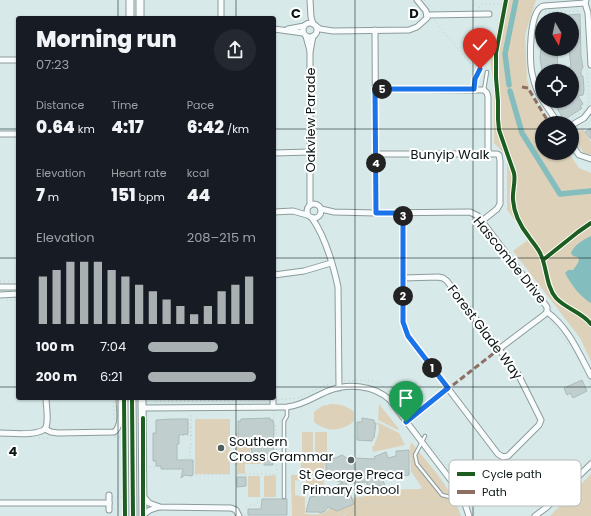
<!DOCTYPE html>
<meta charset="utf-8">
<style>
body{margin:0;font-family:Poppins,sans-serif;background:#242831;color:#f1f3f6;height:100vh;display:flex;flex-direction:column;font-size:15px;white-space:nowrap}
*{box-sizing:border-box;margin:0}
p{font-size:13px;color:#9ea1a6}
.icon{flex:none;width:22px;height:22px;fill:none;stroke:currentColor;stroke-width:2;stroke-linecap:round;stroke-linejoin:round}
.map{position:relative;flex:1;overflow:hidden}
.drawer{position:absolute;left:16px;top:16px;width:260px;height:384px;display:flex;flex-direction:column;background:#171b24;border-radius:4px;box-shadow:0 1px 3px #0004}
.drawer>*{flex:none}
.needle{width:26px;rotate:171deg}
.buttons{position:absolute;left:535px;top:12px;display:grid;gap:8px}
.buttons a{display:grid;place-items:center;width:44px;height:44px;border-radius:50%;background:#171b24;box-shadow:0 1px 3px #0004;font-size:20px}
.pin{position:absolute;display:grid;place-items:center;width:34px;height:34px;color:#fff;margin:-41px -17px;border-radius:50% 50% 50% 0;rotate:-45deg;box-shadow:0 0 4px #0007}
.pin .icon{rotate:45deg}
.km{position:absolute;width:20px;height:20px;margin:-10px;border-radius:50%;background:#222;color:#fff;font-size:11px;line-height:20px;text-align:center}
.round{display:grid;place-items:center;flex:none;width:42px;height:42px;border-radius:21px;background:#242831}
.headline{display:flex;align-items:center;justify-content:space-between;height:68px;padding:0 20px}
h1{font-size:22px;font-weight:800;line-height:30px}
.figures{display:grid;grid-template-columns:repeat(3,1fr);gap:6px;height:68px;padding:4px 20px}
.figures div{display:grid;align-content:center}
.figures b{font-size:17px;font-weight:800}
.figures small{font-size:11px;font-weight:400}
.figures p{font-size:11px}
.chart{height:112px;padding:8px 20px}
.chart p{display:flex;justify-content:space-between}
.chart svg{width:100%;height:72px;margin-top:4px;stroke:#a9b0b2;stroke-width:6}
ul{padding:0 20px;list-style:none;font-size:13px}
li{display:grid;grid-template-columns:64px 48px 1fr;align-items:center;height:30px}
li i{height:10px;border-radius:5px;background:#a9b0b2}
.map>svg:first-child{display:block}
.green{fill:#ddd2b9}
.water{fill:#84bdbe}
.lines{fill:none;stroke-linecap:round;stroke-linejoin:round}
.canal{stroke:#84bdbe;stroke-width:5.5}
.building{fill:#c0cece;stroke:#acbaba}
.service-casing{stroke:#8d9b9b;stroke-width:4.5}
.minor-casing{stroke:#8d9b9b;stroke-width:7}
.secondary-casing{stroke:#8d9b9b;stroke-width:9}
.path{stroke:#c7cbcb;stroke-width:1;stroke-dasharray:1 3;stroke-linecap:butt}
.service{stroke:#f9fcfc;stroke-width:2.5}
.minor{stroke:#f9fcfc;stroke-width:5}
.secondary{stroke:#f9fcfc;stroke-width:7}
.quiet{stroke:#8d6e63;stroke-width:3;stroke-dasharray:6 3;stroke-linecap:butt}
.cycleway-casing{stroke:#fff;stroke-width:6}
.cycleway{stroke:#1b5e20;stroke-width:4}
.route-casing{stroke:#fff;stroke-width:8}
.route{stroke:#1a73e8;stroke-width:5}
.grid{fill:none;stroke:#0a1515;stroke-width:1;stroke-opacity:0.55}
.poi-dot{fill:#525f5f;stroke:#fff;stroke-width:1.5}
.labels{text-anchor:middle;dominant-baseline:central;stroke-width:4;stroke-linejoin:round;paint-order:stroke}
.street-label{font-size:13px;fill:#0a1515;stroke:#fff}
.poi-label{font-size:13px;fill:#0a1515;stroke:#fff;text-anchor:start}
.key{fill:#fff;stroke:#b6b9b9;stroke-width:1}
.key-label{font-size:11px;fill:#0a1515}
.grid-label{font-size:13px;text-anchor:middle;font-weight:bold;fill:#0a1515;stroke:#fff;stroke-width:4;stroke-linejoin:round;paint-order:stroke}
</style>
<div class="map">
<svg width="591" height="516" viewBox="0 0 591 516">
<rect width="100%" height="100%" fill="#d7e9e9"/>
<g class="green">
<path d="M503 0H536L525 35 527 79 532 96 549 123H542V153H569L579 168 591 173V361L580 338 513 251 529 239 507 210V156L494 143V83L490 63Z"/>
<path d="M583 129 591 142V154L586 156 573 138 574 134Z"/>
<path d="M331 404C340 404 347 406 354 412V421C342 432 326 432 314 422V412L322 406Z"/>
<path d="M379 404 399 429 398 430 378 420Z"/>
<rect x="195" y="419" width="35" height="55"/>
<path d="M377 422 399 433 405 445 373 452 372 446H374C376 438 382 431 377 422Z"/>
<rect x="302" y="432" width="11" height="22"/>
<rect x="315" y="432" width="12" height="22"/>
<path d="M235 433H237V442H252V450H250V461L261 462V464H245V474L242 473 237 474V465H235Z"/>
<path d="M411 442C429 465 452 488 461 516H344L349 511 343 516H292L291 475H298V477H300V481L295 480V495L305 497V514C316 514 322 516 330 508H336L337 510 354 504 352 498 366 496 373 490 420 489 422 488 411 471 410 448Z"/>
<path d="M325 456 324 475H301V457Z"/>
<path d="M591 474V516H550Z"/>
<path d="M276 475V497H264V476Z"/>
<rect x="248" y="476" width="12" height="21"/>
<path d="M306 478H324V490H319V485L306 486Z"/>
</g>
<path class="water" d="M591 236V303C580 297 571 284 565 273L568 270H573L578 263 579 259 577 257 573 256 571 253C575 244 583 240 591 236Z"/>
<g class="lines">
<g class="canal">
<path d="M509 85 505 54 516 0"/>
<path d="M510 91 522 133 560 194 591 191"/>
</g>
</g>
<g class="building">
<path d="M580 14 581 56 583 68 581 70V76H583L584 90 583 95 578 96 583 104 580 106 582 108 581 109 564 120 553 101H572V71H561V68L571 67 569 49H572V19H556V16Z"/>
<path d="M541 49H557L558 71H542L540 58Z"/>
<path d="M591 128V139L585 132Z"/>
<path d="M582 380 587 391 573 398 570 393 567 395 564 388Z"/>
<path d="M270 418V420H273L274 427 273 465H264V462L254 461V457L252 458 251 440H238V421H241V419Z"/>
<path d="M362 418 374 420V423H376L374 438H373L372 441 357 440V422H362Z"/>
<path d="M172 419H188V434L179 435V444H177V460H193V474L192 476 185 475 181 478 183 469H161V466H156V461H153V433H156V420Z"/>
<path d="M409 450V475L392 478 391 476 383 480 385 486 367 485V482L346 483 354 504 337 511 328 507 325 511 320 513 319 512H306L310 497 325 494 324 490 343 483 326 477V462L342 455 354 463V458L375 459 374 457 386 452 388 458 396 456V451Z"/>
<path d="M237 477H246V486L237 487Z"/>
<path d="M262 499H287V515H248V509H261Z"/>
</g>
<g class="lines">
<g class="service-casing">
<g id="service">
<path d="M484 90 487 72"/>
<path d="M425 436 415 455 417 464 442 495 450 497 460 494 466 491"/>
<path d="M284 497V421L287 416V407"/>
</g>
</g>
<g class="minor-casing">
<g id="minor">
<path d="M221 0V18"/>
<path d="M310 0 311 17 313 24"/>
<path d="M586 0 585 3 588 13 591 65"/>
<path d="M427 15 489 14"/>
<circle cx="310" cy="30" r="7"/>
<path d="M316 26 320 29 333 31 409 30 417 27 427 18 426 11 417 0"/>
<path d="M274 29 303 33"/>
<path d="M288 29 304 26"/>
<path d="M375 30 376 213"/>
<path d="M306 36 310 51"/>
<path d="M0 60H18"/>
<path d="M375 89 484 90 487 93 488 97V153"/>
<path d="M542 99C536 91 534 83 532 73 529 60 529 8 544 6L585 3"/>
<path d="M543 101 558 123"/>
<path d="M572 125 584 118 591 109"/>
<path d="M0 134H18"/>
<path d="M572 145 579 155 591 159"/>
<path d="M274 153 310 152"/>
<path d="M375 154H497L499 155 500 161V204L497 209 482 221"/>
<circle cx="314" cy="211" r="7"/>
<path d="M310 205V52L313 36"/>
<path d="M321 209 334 212 376 213 470 212 478 216 547 307V312L544 315 499 349"/>
<path d="M274 212 293 211 307 215"/>
<path d="M403 213V322L408 336 498 454 503 457 508 456 539 425 541 420 518 374 447 281 443 278 438 277 403 278"/>
<path d="M312 218C326 238 333 264 338 287L339 388"/>
<path d="M274 275 304 271 331 263"/>
<path d="M0 287H18"/>
<path d="M0 295 18 294"/>
<path d="M547 312C568 327 579 353 591 376"/>
<path d="M273 398V407"/>
<path d="M143 408 287 407C304 405 313 397 328 391 348 383 374 385 390 400L459 491 464 501 469 516"/>
<path d="M406 422 448 388"/>
<path d="M45 429 51 432 58 433 114 432C123 426 119 408 119 398"/>
<path d="M0 433C10 433 42 437 46 427 49 419 46 406 46 398"/>
<path d="M109 495V510"/>
<path d="M143 496 149 503 160 507 231 508 236 510 239 516"/>
<path d="M0 503H109"/>
<path d="M143 515 150 510 159 507"/>
<path d="M535 516 547 507 591 464"/>
</g>
</g>
<g class="secondary-casing">
<g id="secondary">
<path d="M130 0V18"/>
<path d="M140 0V18"/>
<path d="M132 398 133 516"/>
<path d="M142 398 143 516"/>
</g>
</g>
<g class="path">
<path d="M424 0 433 9"/>
<path d="M479 8 483 4H505"/>
<path d="M545 12 581 11"/>
<path d="M434 20 477 72"/>
<path d="M489 69H496"/>
<path d="M475 84V79L479 70 484 69"/>
<path d="M522 87 520 66 524 36 530 9 531 0"/>
<path d="M587 106 589 102 587 69"/>
<path d="M572 118 581 113"/>
<path d="M565 123 569 120"/>
<path d="M572 134 591 121"/>
<path d="M572 136 574 139"/>
<path d="M0 281H18"/>
<path d="M7 300H18"/>
<path d="M550 321 568 344"/>
<path d="M344 381C365 380 379 377 393 396"/>
<path d="M589 381 591 386"/>
<path d="M113 398 114 419"/>
<path d="M153 398 157 401 269 400"/>
<path d="M278 400 298 398 333 382"/>
<path d="M400 404 408 414"/>
<path d="M191 420H195"/>
<path d="M191 427H195"/>
<path d="M179 436 194 435"/>
<path d="M115 437H124"/>
<path d="M39 438H51"/>
<path d="M427 439 464 488"/>
<path d="M191 445H195"/>
<path d="M191 459 194 460V475L230 474"/>
<path d="M177 461 183 459H190L191 414"/>
<path d="M150 467H161"/>
<path d="M237 474H277L276 425 274 422V413"/>
<path d="M467 494 473 506 475 516"/>
<path d="M113 497H125"/>
<path d="M547 499 591 455"/>
<path d="M246 507 262 501"/>
<path d="M347 516 361 503 448 501"/>
</g>
<use href="#service" class="service"/>
<use href="#minor" class="minor"/>
<use href="#secondary" class="secondary"/>
<g class="quiet">
<path d="M522 87 528 88 549 123"/>
<path d="M453 385 494 353"/>
</g>
<g class="cycleway-casing">
<g id="cycleway">
<path d="M506 0 496 53V78L498 101V119L499 130 514 173C516 182 512 191 513 200 514 213 521 227 529 237 533 243 538 248 541 255 547 268 546 286 556 298 566 309 582 312 591 324"/>
<path d="M543 260 578 232 591 223"/>
<path d="M124 398 125 516"/>
<path d="M132 398 133 516"/>
<path d="M143 418V516"/>
</g>
</g>
<use href="#cycleway" class="cycleway"/>
</g>
<g class="lines">
<g class="route-casing">
<path id="route" d="M406 422 448 388 408 336 403 322V213H376L375 89H474L475 79 480 69"/>
</g>
<use href="#route" class="route"/>
</g>
<path class="grid" d="M118 0V18M236 0V18M355 0V516M473 0V516M0 129H18M274 129H542M572 129H591M0 258H18M274 258H591M0 387H18M274 387H591M118 398V516M236 398V516"/>
<g class="poi-dot">
<circle cx="221" cy="448" r="4"/>
<circle cx="351" cy="460" r="4"/>
</g>
<g class="labels">
<g class="street-label">
<text transform="translate(310 120) rotate(-90)">Oakview Parade</text>
<text x="450" y="154">Bunyip Walk</text>
<text transform="translate(510 260) rotate(51)">Hascombe Drive</text>
<text transform="translate(485 332) rotate(53)">Forest Glade Way</text>
</g>
<g class="poi-label">
<text x="229" y="441">Southern<tspan x="229" dy="15">Cross Grammar</tspan></text>
<text x="351" y="474" text-anchor="middle">St George Preca<tspan x="351" dy="15">Primary School</tspan></text>
</g>
</g>
<rect x="449" y="460" width="132" height="46" rx="6" class="key"/>
<rect x="457" y="472" width="18" height="4" fill="#1b5e20"/>
<rect x="457" y="490" width="18" height="4" fill="#8d6e63"/>
<g class="key-label">
<text x="482" y="478">Cycle path</text>
<text x="482" y="496">Path</text>
</g>
<g class="grid-label">
<text x="296" y="18">C</text>
<text x="414" y="18">D</text>
<text x="13" y="456">4</text>
</g>
</svg>
<div class="buttons">
<a><svg class="needle" viewBox="-14 -14 28 28"><path d="M0-13l5 13h-10z" fill="#e53935"/><path d="M0 13l5-13h-10z" fill="#9ea1a6"/></svg></a>
<a><svg class="icon" aria-label="locate" viewBox="0 0 24 24"><circle cx="12" cy="12" r="6"/><path d="M12 2v4M12 18v4M2 12h4M18 12h4"/></svg></a>
<a><svg class="icon" aria-label="layers" viewBox="0 0 24 24"><path d="M12 4l9 5-9 5-9-5zM3 14l9 5 9-5"/></svg></a>
</div>
<div class="pin" style="left:406px;top:422px;background:#1e9e55"><svg class="icon" aria-label="arrive" viewBox="0 0 24 24"><path d="M6 21V4h12l-3 4 3 4H6"/></svg></div>
<div class="pin" style="left:480px;top:69px;background:#d93025"><svg class="icon" aria-label="check" viewBox="0 0 24 24"><path d="M5 12l5 5 9-10"/></svg></div>
<b class="km" style="left:432px;top:368px">1</b>
<b class="km" style="left:403px;top:296px">2</b>
<b class="km" style="left:403px;top:216px">3</b>
<b class="km" style="left:376px;top:163px">4</b>
<b class="km" style="left:382px;top:89px">5</b>
<section class="drawer">
<div class="headline"><div><h1>Morning run</h1><p>07:23</p></div><a class="round"><svg class="icon" aria-label="share" viewBox="0 0 24 24"><path d="M12 15V3M7 8l5-5 5 5M5 13v7h14v-7"/></svg></a></div>
<div class="figures">
<div><p>Distance</p><b>0.64<small> km</small></b></div>
<div><p>Time</p><b>4:17</b></div>
<div><p>Pace</p><b>6:42<small> /km</small></b></div>
</div>
<div class="figures">
<div><p>Elevation</p><b>7<small> m</small></b></div>
<div><p>Heart rate</p><b>151<small> bpm</small></b></div>
<div><p>kcal</p><b>44</b></div>
</div>
<div class="chart"><p><span>Elevation</span>208–215 m</p>
<svg viewBox="0 0 160 44" preserveAspectRatio="none"><path d="M5 44V15M15 44V11M25 44V6M35 44V6M45 44V6M55 44V11M65 44V15M75 44V20M85 44V24M95 44V29M105 44V33M115 44V38M125 44V33M135 44V24M145 44V20M155 44V15"/></svg>
</div>
<ul>
<li><b>100 m</b>7:04<i style="width:65%"></i></li>
<li><b>200 m</b>6:21<i style="width:100%"></i></li>
</ul>
</section>
</div>
